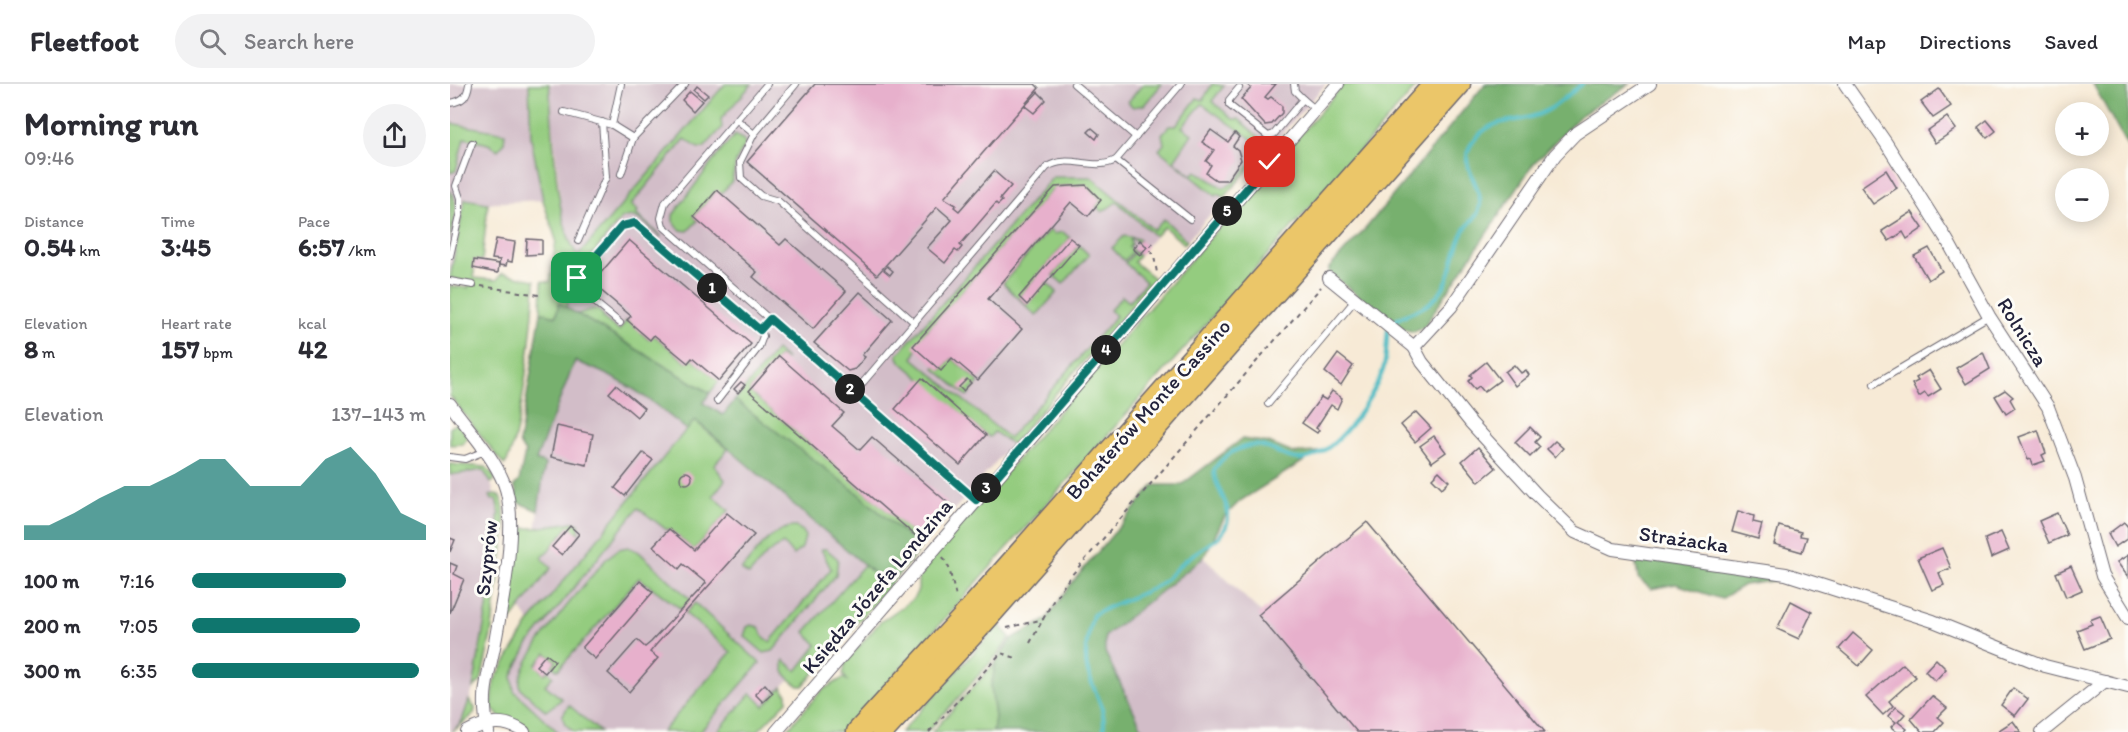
<!DOCTYPE html>
<meta charset="utf-8">
<style>
body{margin:0;font-family:Itim,sans-serif;background:#f2f2f3;color:#2b2b33;height:100vh;display:flex;flex-direction:column;font-size:22px;white-space:nowrap}
*{box-sizing:border-box;margin:0}
p{font-size:20px;color:#7c7c81}
.icon{flex:none;width:33px;height:33px;fill:none;stroke:currentColor;stroke-width:2;stroke-linecap:round;stroke-linejoin:round}
.map{position:relative;flex:1;overflow:hidden}
.panel{display:flex;flex-direction:column;background:#fff;width:450px}
.panel>*{flex:none}
.tools{position:absolute;left:1605px;top:18px;display:grid;gap:12px}
.tools a{display:grid;place-items:center;width:54px;height:54px;border-radius:50%;background:#fff;box-shadow:0 3px 15px #0003;font-size:30px}
.pin{position:absolute;display:grid;place-items:center;width:51px;height:51px;color:#fff;margin:-26px;border-radius:12px;box-shadow:0 3px 9px #0006}
.km{position:absolute;width:30px;height:30px;margin:-15px;border-radius:50%;background:#222;color:#fff;font-size:16px;line-height:30px;text-align:center}
.round{display:grid;place-items:center;flex:none;width:63px;height:63px;border-radius:32px;background:#f2f2f3}
.headline{display:flex;align-items:center;justify-content:space-between;height:102px;padding:0 24px}
h1{font-size:33px;font-weight:700;line-height:45px}
.metrics{display:grid;grid-template-columns:repeat(3,1fr);gap:9px;height:102px;padding:6px 24px}
.metrics div{display:grid;align-content:center}
.metrics b{font-size:26px;font-weight:700}
.metrics small{font-size:16px;font-weight:400}
.metrics p{font-size:16px}
.chart{height:168px;padding:12px 24px}
.chart p{display:flex;justify-content:space-between}
.chart svg{width:100%;height:108px;margin-top:6px;fill:#0f766e;opacity:.7}
ul{padding:0 24px;list-style:none;font-size:20px}
li{display:grid;grid-template-columns:96px 72px 1fr;align-items:center;height:45px}
li i{height:15px;border-radius:8px;background:#0f766e}
header{display:flex;align-items:center;gap:36px;box-sizing:border-box;height:84px;padding:0 30px;background:#fff;border-bottom:2px solid #e1e1e2}
header strong{font-size:28px}
nav{display:flex;gap:33px;margin-inline-start:auto;font-size:21px}
.search{width:420px;height:54px;background:#f2f2f3;display:flex;align-items:center;gap:15px;box-sizing:border-box;padding:0 21px;border-radius:33px;color:#7c7c81;font-size:22px}
main{display:flex;flex:1;min-height:0}
.map>svg:first-child{display:block}
.industrial{fill:#d2bdc8}
.green{fill:#94cc7f;stroke:#5b775d;stroke-width:1.5}
.forest{fill:#77b06e;stroke:#4c6954;stroke-width:1.5}
.lines{fill:none;stroke-linecap:round;stroke-linejoin:round}
.stream{stroke:#4ebcc4;stroke-width:4}
.building{fill:#e7b0cc}
.lane-casing{stroke:#6d6871;stroke-width:8}
.street-casing{stroke:#6d6871;stroke-width:14}
.highway-casing{stroke:#6d6871;stroke-width:25}
.path{stroke:#6d6871;stroke-width:2;stroke-dasharray:4.5 4.5;stroke-linecap:butt}
.lane{stroke:#fff;stroke-width:6}
.street{stroke:#fff;stroke-width:12}
.highway{stroke:#ebc669;stroke-width:22}
.route-casing{stroke:#fff;stroke-width:12}
.route{stroke:#0f766e;stroke-width:8}
.labels{text-anchor:middle;dominant-baseline:central;stroke-width:6;stroke-linejoin:round;paint-order:stroke}
.street-label{font-size:21px;fill:#22223b;stroke:#fdfcf7}
</style>
<header>
<strong>Fleetfoot</strong>
<div class="search"><svg class="icon" aria-label="search" viewBox="0 0 24 24"><circle cx="10" cy="10" r="6"/><path d="M15 15l6 6"/></svg>Search here</div>
<nav><a>Map</a><a>Directions</a><a>Saved</a></nav>
</header>
<main>
<section class="panel">
<div class="headline"><div><h1>Morning run</h1><p>09:46</p></div><a class="round"><svg class="icon" aria-label="share" viewBox="0 0 24 24"><path d="M12 15V3M7 8l5-5 5 5M5 13v7h14v-7"/></svg></a></div>
<div class="metrics">
<div><p>Distance</p><b>0.54<small> km</small></b></div>
<div><p>Time</p><b>3:45</b></div>
<div><p>Pace</p><b>6:57<small> /km</small></b></div>
</div>
<div class="metrics">
<div><p>Elevation</p><b>8<small> m</small></b></div>
<div><p>Heart rate</p><b>157<small> bpm</small></b></div>
<div><p>kcal</p><b>42</b></div>
</div>
<div class="chart"><p><span>Elevation</span>137–143 m</p>
<svg viewBox="0 0 160 44" preserveAspectRatio="none"><path d="M0 44V38L10 38L20 33L30 27L40 22L50 22L60 17L70 11L80 11L90 22L100 22L110 22L120 11L130 6L140 17L150 33L160 38V44z"/></svg>
</div>
<ul>
<li><b>100 m</b>7:16<i style="width:66%"></i></li>
<li><b>200 m</b>7:05<i style="width:72%"></i></li>
<li><b>300 m</b>6:35<i style="width:97%"></i></li>
</ul>
</section>
<div class="map">
<svg width="1678" height="648" viewBox="0 0 1678 648">
<rect width="100%" height="100%" fill="#fdfcf7"/>
<filter id="ink" filterUnits="userSpaceOnUse"><feTurbulence type="fractalNoise" baseFrequency=".0167" numOctaves="2"/><feDisplacementMap in="SourceGraphic" scale="12" xChannelSelector="R" yChannelSelector="G"/><feConvolveMatrix kernelMatrix="1 2 1 2 8 2 1 2 1" color-interpolation-filters="sRGB"/></filter>
<filter id="wash" filterUnits="userSpaceOnUse"><feTurbulence type="fractalNoise" baseFrequency=".008" numOctaves="4" result="noise"/><feDisplacementMap in="SourceGraphic" scale="24" xChannelSelector="R" yChannelSelector="G"/><feGaussianBlur stdDeviation="1.35" result="paint"/><feColorMatrix in="noise" values="0 0 0 0 0 0 0 0 0 0 0 0 0 0 0 0 0 1.4 0 .05"/><feComposite in="paint" operator="in"/></filter>
<g filter="url(#wash)">
<rect width="100%" height="100%" fill="#f7ead6"/>
<g class="industrial">
<path d="M0 0H79L81 54 93 116 38 119 20 116 7 189 0 188Z"/>
<path d="M99 0H876L734 160 714 143 705 152 684 178 705 195 471 464 406 408 285 316 273 331 106 232 112 134Z"/>
<path d="M125 277 166 293 193 310 237 345 244 336 424 490 340 595 287 648H103L44 597 80 538 69 523 85 454 95 380 86 376Z"/>
<path d="M33 386 41 399 54 442 25 599 12 637 0 648V391Z"/>
<path d="M754 473 904 620 928 648H694L655 568V552Z"/>
</g>
<g class="green">
<path d="M79 0H99C104 44 103 138 128 172L275 0H302L271 35 272 44 254 64H248L235 55 181 121 188 127 186 130 211 152 210 153C199 144 187 126 171 135L124 193 117 224 109 220 106 232 91 228 92 197 100 198 106 156 93 116 81 54Z"/>
<path d="M693 0H712L694 21 683 23 678 18Z"/>
<path d="M762 0 774 2 762 17 783 35H789L816 59 823 60 817 66 752 20 732 43 742 50 724 77 742 91 746 87 773 104C788 100 794 81 807 75L774 114 768 110 766 112 709 66 714 60 712 50 719 42H726L747 14 753 16Z"/>
<path d="M894 0H969L412 628 392 648H335L372 606 393 594 397 596 393 590 396 578 429 539 463 515 468 506V496L484 471Z"/>
<path d="M0 39 55 49 54 59 48 66 38 60 14 54 6 87 0 89Z"/>
<path d="M285 51 294 56 295 61 286 77 282 97 271 110 266 107 244 133 248 136 238 147 230 146 223 137V131C244 103 261 77 285 51Z"/>
<path d="M603 93H641L704 146 714 135 737 157 734 160 714 143 705 152 667 118 652 128 646 122 651 116 636 101 605 103 474 250 463 274 559 354 666 232 660 226 672 212 679 218 696 198 675 179 685 168 689 172 684 178 705 195 562 360 544 348 540 353 536 351 450 277 447 271Z"/>
<path d="M0 106C11 120 3 140 0 156Z"/>
<path d="M15 115 38 119 32 177 24 176V194L47 196 52 189 85 196C85 223 70 367 54 381L0 312V202L18 204 20 198 0 194Z"/>
<path d="M599 146 604 150 613 148 620 154 569 213 577 221 596 198 607 208 586 232 553 199Z"/>
<path d="M674 152 690 155 688 159 682 154 680 157 682 160 679 163 683 167 674 177 662 164Z"/>
<path d="M629 161 639 171 613 200 603 191Z"/>
<path d="M142 225H147L154 232 153 234 169 247 177 236 199 256 204 251 237 279 242 274 269 297 260 309 127 230Z"/>
<path d="M326 266 337 276 329 272 299 307 471 456 467 460 406 408 285 316Z"/>
<path d="M502 274 529 298 517 312 484 284 486 282 492 286Z"/>
<path d="M244 336 278 365 264 381 275 396 263 412 279 426 277 429 244 466 219 445 217 446 188 424 78 561 62 592 64 607 108 648H83L50 634 42 624 44 597 80 538Z"/>
<path d="M7 339 18 353 13 360 0 361V344Z"/>
<path d="M0 380 36 383 45 393 44 397 41 399 33 386 0 391Z"/>
<path d="M45 410 50 412 54 424 55 447 41 551 31 597 23 604 49 456 48 432 50 431 46 415 42 416 40 412Z"/>
<path d="M122 438 129 440V450L119 442 92 474 101 484 63 534 53 543 69 444H86Z"/>
<path d="M346 443 353 447 355 453 352 464 343 471 333 459 317 470 299 491 291 486C305 471 323 441 346 443Z"/>
<path d="M178 463 189 468 241 516 231 525 189 494 108 586 102 582 106 577 96 569 86 581 95 590 98 587 103 592 95 601 112 615 96 627 70 604C63 579 139 496 157 474L169 465Z"/>
<path d="M371 465H376L388 475 386 491 323 567 314 569 294 552 297 543 301 541 309 543 313 552 320 558 381 485Z"/>
<path d="M414 481 439 502 353 602H349C339 595 330 589 334 576L347 587 367 561 355 548Z"/>
<path d="M245 519 310 579 250 648H212L281 568 235 529Z"/>
<path d="M549 541 560 553 550 568 477 648H451Z"/>
<path d="M546 578 541 603 545 633 543 648H482Z"/>
<path d="M332 603 337 610V617L307 648H267L301 609 314 622Z"/>
<path d="M19 616 25 624 24 630 2 648 12 637Z"/>
<path d="M119 621 150 648H124L115 640 112 632Z"/>
</g>
<g class="forest">
<path d="M1035 0H1179L1131 31 1084 79 974 243 964 248 950 244 879 189V184L916 144Z"/>
<path d="M1643 0H1678V64Z"/>
<path d="M109 219 260 309 253 319 273 331 285 316 406 408 471 464 439 502 245 336 237 346C196 312 175 296 125 277L86 376 95 380 88 427 62 416 67 409 64 402 69 397 75 369 69 359 91 228 106 232Z"/>
<path d="M792 355 819 359 843 369 868 368 790 417 775 432 754 473 655 552V568L694 648H543L545 633 541 603 546 578 561 555 596 536 621 500 704 401H731Z"/>
<path d="M1185 474 1335 495 1294 501 1271 515 1226 500 1201 505 1188 494Z"/>
</g>
<g class="lines">
<g class="stream">
<path d="M942 239C953 229 970 228 982 217 1004 198 1001 171 1014 147 1020 137 1032 130 1030 116 1028 96 1008 79 1022 59 1043 31 1060 41 1087 31 1104 25 1118 11 1132 0"/>
<path d="M654 648C655 619 646 614 638 588 633 572 638 547 643 531 664 519 688 513 710 500 720 493 727 482 737 475 751 463 777 455 778 434 779 416 764 404 764 386 769 377 775 372 784 367 819 350 824 376 853 375 886 372 923 314 933 286 937 274 936 258 938 245"/>
</g>
</g>
<g id="blocks">
<g class="building">
<path d="M365 0H585L589 4 494 114 506 121 504 123 509 127 544 87 561 102 550 115 552 117 548 121 546 119 510 161 512 163 508 168 505 166 495 179 477 164 502 136 487 123 427 191 297 78Z"/>
<path d="M796 0H826L815 13 818 15 821 13 832 22V29L822 40 815 41 791 15 801 4Z"/>
<path d="M247 2 258 11 254 15 244 6Z"/>
<path d="M1489 5 1501 22 1483 34 1471 18Z"/>
<path d="M240 7 252 17 243 27 232 16Z"/>
<path d="M588 8 596 16 584 29 575 22Z"/>
<path d="M1497 33 1506 45 1485 59 1477 47Z"/>
<path d="M1537 36 1546 47 1537 54 1528 43Z"/>
<path d="M642 44 649 50 646 55 638 48Z"/>
<path d="M761 46 778 58 785 49 789 53 783 62 788 66 791 76 777 96H766L756 89 761 81 756 77 764 66 752 58Z"/>
<path d="M1436 86 1447 104 1423 120 1411 103Z"/>
<path d="M636 101 651 116 638 132 621 118 538 215 572 245 528 296 502 274 491 287 463 262 605 103Z"/>
<path d="M267 106 330 161 336 155 396 207 363 245 303 193 307 188 244 133Z"/>
<path d="M1462 128 1473 144 1457 155 1453 148 1439 157 1432 147Z"/>
<path d="M620 154 629 161 577 221 569 213Z"/>
<path d="M46 155 65 158 62 178 57 177 56 182 49 181 50 176 42 175Z"/>
<path d="M77 155 92 156V170L76 171Z"/>
<path d="M179 156 301 260 269 297 242 274 238 279 204 251 200 256 177 236 181 232 142 199Z"/>
<path d="M690 156 697 163 690 171 683 165Z"/>
<path d="M1479 164 1492 187 1478 196 1464 172Z"/>
<path d="M24 176 49 180 48 189 23 184Z"/>
<path d="M437 182 443 187 440 191 434 186Z"/>
<path d="M410 208 442 236 412 271 415 273 405 285 398 287 364 259Z"/>
<path d="M1533 268 1540 285 1516 300 1506 284Z"/>
<path d="M888 270 903 282 891 301 875 288Z"/>
<path d="M329 272 394 329 382 342 410 366 422 353 497 418 467 453 299 307Z"/>
<path d="M1036 278 1050 296 1034 308 1029 302 1025 305 1018 297 1022 293 1020 291Z"/>
<path d="M1064 281 1071 289 1076 286 1079 291 1065 302 1055 288Z"/>
<path d="M1479 286 1491 305 1478 313 1475 309 1469 313 1462 300 1468 297 1466 294Z"/>
<path d="M472 294 536 351 510 381 445 325Z"/>
<path d="M517 295 521 299 513 307 509 303Z"/>
<path d="M291 298 295 301 288 309 284 305Z"/>
<path d="M166 301 194 324 187 333 159 309Z"/>
<path d="M1555 306 1563 313 1560 315 1565 324 1556 330 1545 312Z"/>
<path d="M882 307 892 314 887 325 881 321 866 344 869 346 867 349 852 339 871 313 876 316Z"/>
<path d="M966 328 981 344 965 358 951 341Z"/>
<path d="M107 342 143 350 137 381 101 373Z"/>
<path d="M1080 343 1090 353 1085 358 1090 363 1080 373 1065 358Z"/>
<path d="M1588 346 1596 369 1592 371 1595 377 1583 381 1581 375 1578 376 1569 353Z"/>
<path d="M984 352 996 368 982 378 970 362Z"/>
<path d="M1105 357 1113 364 1105 373 1097 365Z"/>
<path d="M1028 363 1046 384 1029 398 1012 377Z"/>
<path d="M193 369 203 376 175 412 165 404Z"/>
<path d="M989 387 999 397 992 404 982 394Z"/>
<circle cx="236" cy="394" r="6"/>
<path d="M1288 427 1304 432 1303 438 1312 440 1308 455 1282 448Z"/>
<path d="M277 429 304 451 205 562 200 568 208 574 179 608 158 589 187 556 195 563 201 558 256 499 233 480 229 485 203 462 219 445 244 466Z"/>
<path d="M1607 429 1617 451 1599 459 1589 437Z"/>
<path d="M917 438 1095 648H907L808 531Z"/>
<path d="M1674 438 1678 443V454L1665 463 1658 450Z"/>
<path d="M120 442 129 450 112 471 102 463Z"/>
<path d="M1329 442 1351 448 1350 452 1357 453 1352 468 1324 460Z"/>
<path d="M1551 448 1559 466 1541 474 1535 455Z"/>
<path d="M0 454 5 456 0 468Z"/>
<path d="M1492 464 1501 484 1489 489 1494 501 1482 506 1468 474Z"/>
<path d="M1678 471V493L1667 478Z"/>
<path d="M0 479 7 482 4 490 14 495 0 529Z"/>
<path d="M1621 482 1632 506 1616 513 1606 489Z"/>
<path d="M190 497 203 508 145 575 132 564Z"/>
<path d="M1341 517 1362 528 1349 555 1327 545Z"/>
<path d="M1650 532 1660 555 1635 565 1627 546 1642 540 1640 536Z"/>
<path d="M1403 549 1423 566 1409 582 1389 565Z"/>
<path d="M96 570 105 577 95 589 86 582Z"/>
<path d="M1486 575 1496 585 1485 597 1475 587Z"/>
<path d="M1453 580 1466 593 1439 617 1443 622 1433 631 1416 613Z"/>
<path d="M315 600 323 609 313 618 305 610Z"/>
<path d="M1563 604 1578 615 1565 632 1551 621Z"/>
<path d="M1482 612 1497 624 1488 633 1494 638 1485 648H1472L1461 635Z"/>
<path d="M1446 623 1455 630 1448 638 1457 645 1454 648H1447L1441 643 1446 638 1438 632Z"/>
<path d="M1563 637 1571 648H1550L1549 646Z"/>
</g>
</g>
</g>
<g filter="url(#ink)">
<use href="#blocks" fill-opacity="0" stroke="#6d6871" stroke-width="1.5"/>
<g class="lines">
<g class="lane-casing">
<g id="lane">
<path d="M317 0 215 119 211 134 213 142 526 416"/>
<path d="M624 0 686 53"/>
<path d="M844 0 845 7 853 15"/>
<path d="M789 4 779 16V21L818 52 824 50 853 15 866 26"/>
<path d="M0 19C13 17 17 13 19 0"/>
<path d="M114 28 162 41 183 54"/>
<path d="M287 36 304 50 290 78 291 94 311 112 328 117 465 239"/>
<path d="M162 41 171 0"/>
<path d="M304 50 346 0"/>
<path d="M666 76 740 135"/>
<path d="M171 90 183 54 235 0"/>
<path d="M128 157 156 93 152 38"/>
<path d="M0 172 10 128V114L6 102 22 59"/>
<path d="M0 197 23 201"/>
<path d="M170 239 130 206 127 196 172 142 182 138 311 246"/>
<path d="M1424 300 1539 232"/>
<path d="M404 309 597 83C619 69 643 88 666 76L731 0"/>
<path d="M267 317 309 263 313 252 311 246 320 235"/>
<path d="M818 320 906 215"/>
<path d="M0 373 15 375 35 367"/>
</g>
</g>
<g class="street-casing">
<g id="street">
<path d="M1395 0 1436 59 1497 156 1539 232 1598 323 1625 394 1652 492 1678 534"/>
<path d="M879 194 964 263 972 278 1021 339 1087 411 1125 448 1163 465 1336 490 1483 537 1595 582 1678 603"/>
<path d="M964 263 1001 223 1105 71 1125 50 1200 0"/>
<path d="M0 320C18 345 42 370 54 399 69 437 53 513 46 553 39 592 30 607 38 648"/>
<path d="M17 648C36 637 56 635 74 648"/>
<path d="M326 648 888 0"/>
<path d="M1592 648 1655 597"/>
</g>
</g>
<g class="highway-casing">
<g id="highway">
<path d="M408 648 512 535 985 0"/>
<path d="M432 648 526 546 1009 0"/>
</g>
</g>
<g class="path">
<path d="M703 159 699 164 704 172 707 189"/>
<path d="M31 202 89 211"/>
<path d="M493 473 499 484 506 513"/>
<path d="M557 544 594 535"/>
<path d="M580 559 603 517 620 493 871 203"/>
<path d="M479 648 551 569 569 575"/>
</g>
<use href="#lane" class="lane"/>
<use href="#street" class="street"/>
<use href="#highway" class="highway"/>
</g>
</g>
<g class="lines" filter="url(#ink)">
<g class="route-casing">
<path id="route" d="M127 194 172 142 185 139 310 246 320 235 526 416 820 78"/>
</g>
<use href="#route" class="route"/>
</g>
<g class="labels">
<g class="street-label">
<text transform="translate(1573 248) rotate(58)">Rolnicza</text>
<text transform="translate(698 325) rotate(-48)">Bohaterów Monte Cassino</text>
<text transform="translate(1234 455) rotate(8)">Strażacka</text>
<text transform="translate(36 474) rotate(-84)">Szyprów</text>
<text transform="translate(427 502) rotate(-50)">Księdza Józefa Londzina</text>
</g>
</g>
</svg>
<div class="tools">
<a>+</a>
<a>−</a>
</div>
<div class="pin" style="left:127px;top:194px;background:#1e9e55"><svg class="icon" aria-label="arrive" viewBox="0 0 24 24"><path d="M6 21V4h12l-3 4 3 4H6"/></svg></div>
<div class="pin" style="left:820px;top:78px;background:#d93025"><svg class="icon" aria-label="check" viewBox="0 0 24 24"><path d="M5 12l5 5 9-10"/></svg></div>
<b class="km" style="left:262px;top:204px">1</b>
<b class="km" style="left:400px;top:305px">2</b>
<b class="km" style="left:536px;top:404px">3</b>
<b class="km" style="left:656px;top:266px">4</b>
<b class="km" style="left:777px;top:127px">5</b>
</div>
</main>
